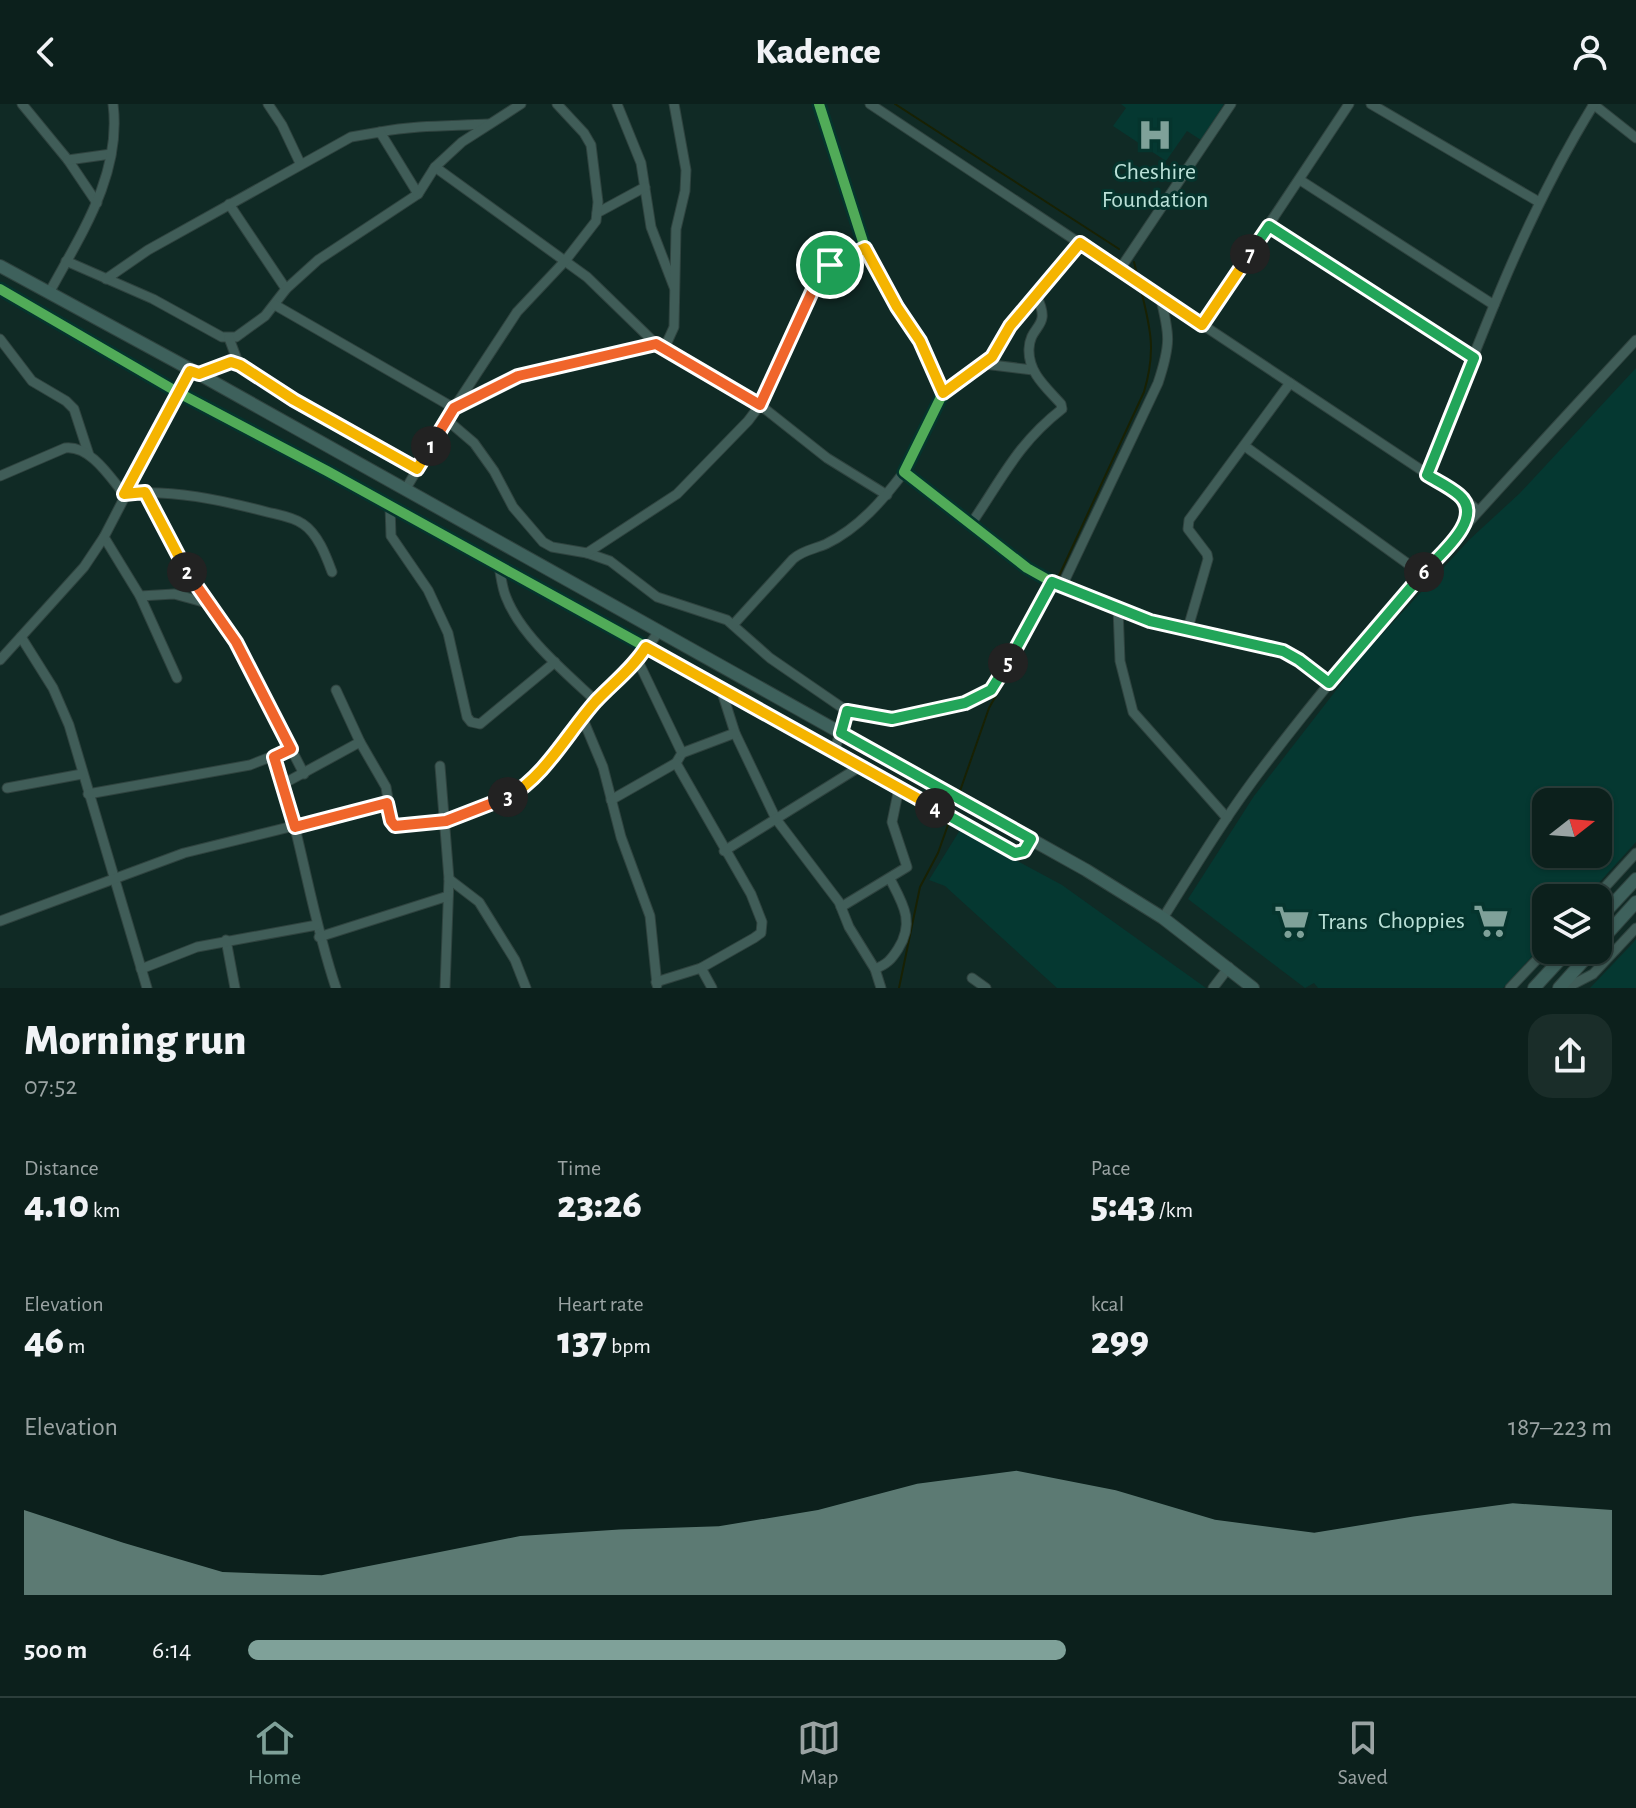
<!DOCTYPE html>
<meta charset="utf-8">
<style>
body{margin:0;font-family:"Alegreya Sans",sans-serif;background:#1a2d29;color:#f1f3f6;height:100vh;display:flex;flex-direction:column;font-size:30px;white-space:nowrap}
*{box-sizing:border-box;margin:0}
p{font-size:26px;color:#9aa3a3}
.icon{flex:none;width:44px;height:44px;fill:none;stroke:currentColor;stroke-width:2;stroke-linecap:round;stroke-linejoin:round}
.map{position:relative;height:884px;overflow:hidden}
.details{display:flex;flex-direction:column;background:#0c201c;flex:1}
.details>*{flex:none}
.needle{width:52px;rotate:73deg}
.tools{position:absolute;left:1532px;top:684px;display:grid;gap:16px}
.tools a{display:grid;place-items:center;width:80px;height:80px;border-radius:16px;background:#0c201c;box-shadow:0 2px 6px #0004,0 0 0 2px #2c3e3b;font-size:40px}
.pin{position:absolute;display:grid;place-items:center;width:68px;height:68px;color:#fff;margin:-34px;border:4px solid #fff;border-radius:50%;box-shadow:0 2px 8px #0007}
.km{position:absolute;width:40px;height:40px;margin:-20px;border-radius:50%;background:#222;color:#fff;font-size:22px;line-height:40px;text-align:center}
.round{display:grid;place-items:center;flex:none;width:84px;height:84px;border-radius:24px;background:#1a2d29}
.head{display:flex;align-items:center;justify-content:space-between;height:136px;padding:0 24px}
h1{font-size:44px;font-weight:800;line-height:60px}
.metrics{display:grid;grid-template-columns:repeat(3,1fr);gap:12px;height:136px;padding:8px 24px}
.metrics div{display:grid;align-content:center}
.metrics b{font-size:40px;font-weight:800}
.metrics small{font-size:22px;font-weight:400}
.metrics p{font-size:22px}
.chart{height:224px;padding:16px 24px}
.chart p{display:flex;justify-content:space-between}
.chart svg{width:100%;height:144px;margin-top:8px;fill:#7fa199;opacity:.7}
ul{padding:0 24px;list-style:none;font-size:26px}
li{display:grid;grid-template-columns:128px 96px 1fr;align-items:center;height:60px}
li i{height:20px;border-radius:10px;background:#7fa199}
header{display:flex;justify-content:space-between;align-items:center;height:104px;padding:0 24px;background:#0c201c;font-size:36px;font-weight:800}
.dock{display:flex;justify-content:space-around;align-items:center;height:112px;border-top:2px solid #2c3e3b;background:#0c201c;font-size:22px;color:#9aa3a3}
.dock a{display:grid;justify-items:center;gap:4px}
.dock .active{color:#7fa199}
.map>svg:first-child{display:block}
.built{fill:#053831;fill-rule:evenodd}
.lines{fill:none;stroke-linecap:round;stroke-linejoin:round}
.stream{stroke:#182103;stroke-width:2}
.minor-casing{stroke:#2f433f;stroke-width:11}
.major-casing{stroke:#2f433f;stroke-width:14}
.minor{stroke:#405d58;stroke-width:9}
.major{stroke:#3e615c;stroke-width:12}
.cycleway-casing{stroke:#05342d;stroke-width:15}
.cycleway{stroke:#51ab58;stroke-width:10}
.split-1-casing{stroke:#fff;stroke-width:16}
.split-2-casing{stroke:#fff;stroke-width:16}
.split-3-casing{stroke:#fff;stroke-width:16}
.split-4-casing{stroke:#fff;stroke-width:16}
.split-5-casing{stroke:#fff;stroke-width:16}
.split-6-casing{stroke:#fff;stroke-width:16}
.split-7-casing{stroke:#fff;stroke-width:16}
.split-8-casing{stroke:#fff;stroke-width:16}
.split-1{stroke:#f0652b;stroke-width:10}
.split-2{stroke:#f5b400;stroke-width:10}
.split-3{stroke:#f0652b;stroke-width:10}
.split-4{stroke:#f5b400;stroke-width:10}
.split-5{stroke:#22a559;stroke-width:10}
.split-6{stroke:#22a559;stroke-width:10}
.split-7{stroke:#22a559;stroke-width:10}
.split-8{stroke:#f5b400;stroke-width:10}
.labels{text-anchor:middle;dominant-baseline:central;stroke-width:6;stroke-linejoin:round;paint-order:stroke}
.poi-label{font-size:24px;fill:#bbe1d8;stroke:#05342d}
</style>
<header><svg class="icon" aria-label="back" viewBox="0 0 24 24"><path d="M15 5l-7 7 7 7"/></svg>Kadence<svg class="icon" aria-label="person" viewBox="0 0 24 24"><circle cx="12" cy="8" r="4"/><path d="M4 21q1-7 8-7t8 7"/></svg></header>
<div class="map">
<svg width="1636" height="884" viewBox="0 0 1636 884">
<rect width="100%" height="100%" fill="#102a25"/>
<g class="built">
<path d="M1121 0H1224L1201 36 1187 27 1166 57 1113 22 1126 4Z"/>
<path d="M1636 264V738L1585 794H1546V837L1503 884H1318L1314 879 1305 884 1188 795 1254 692 1365 549 1469 436 1520 389ZM1598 698V750H1546V698Z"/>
<path d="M960 726 1062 781 1206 884H1057L945 782 929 776Z"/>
<path d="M1636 835V884H1590L1633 839Z"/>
</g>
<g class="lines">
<g class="stream">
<path d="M895 0 1119 145"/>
<path d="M1134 158 1137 170"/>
<path d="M1058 474 1144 288C1156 248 1151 226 1141 186"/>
<path d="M960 687 989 604 1034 525 1053 485"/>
<path d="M899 884 920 783 938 749 949 718"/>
</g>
<g class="minor-casing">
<g id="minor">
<path d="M22 0 68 56 97 99"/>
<path d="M268 0 282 21 300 59"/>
<path d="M617 0 641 59 651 123 674 183"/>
<path d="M819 0 865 144 897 203 920 237 943 289 904 368 1027 464 1052 478 1154 518 1283 547 1299 556 1329 579"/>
<path d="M870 0 1462 393 1478 407"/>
<path d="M1371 0 1539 98"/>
<path d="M1593 0 1636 34"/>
<path d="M380 28C416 21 452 22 488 20"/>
<path d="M68 56 111 50"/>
<path d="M435 63 587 173 656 240 760 301 827 354 887 391"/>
<path d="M1300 76 1494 201"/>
<path d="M229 100 286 185"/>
<path d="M597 109 645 83"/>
<path d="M1269 122 1474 254"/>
<path d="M66 157 153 195 222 233H236L265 212 286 185 318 156 418 90 435 63 462 38 521 0"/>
<path d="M1120 165 1231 0"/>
<path d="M106 175 148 146 351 33 380 28 418 90"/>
<path d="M0 185 179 289 327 367 646 543 1015 749 1024 747 1031 735"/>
<path d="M49 189C81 130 122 70 113 0"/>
<path d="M275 201 454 304 518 272 656 240"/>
<path d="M1202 221 1349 0"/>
<path d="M229 234 239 261"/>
<path d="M0 235 32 277 66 297 74 305 89 351"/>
<path d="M664 245 674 223 676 125 685 87 686 66 674 0"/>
<path d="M984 260 1033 266"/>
<path d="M199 270 231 258 240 261 294 296 417 365"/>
<path d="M943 289 970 267 992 253 1010 222 1080 139"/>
<path d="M447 316 474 339 494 367 513 403 543 438 552 443 587 449 610 457 657 493 727 516 770 554 847 607 892 615 965 599 991 586 1052 478"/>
<path d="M1246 343 1422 470"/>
<path d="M1427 371C1477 244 1522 116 1594 0"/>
<path d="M0 372 65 344C90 341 110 373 124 390 172 385 221 396 267 408 279 411 293 413 303 420 318 430 326 452 332 468"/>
<path d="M405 386 454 304 517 208 565 157 596 117 598 98 591 41 584 29 557 0"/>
<path d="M145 388 172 442 207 499"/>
<path d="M390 402 391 432 428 486 448 529 467 613 471 618 480 620 555 558"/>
<path d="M971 420C1002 375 1017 340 1062 305L1061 300C1047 284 1028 269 1029 245 1030 219 1053 225 1036 191"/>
<path d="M104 433 140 492 174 490 207 499 236 538 304 670"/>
<path d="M587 449 677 390 748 317 760 301 821 168 865 144"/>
<path d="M499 462C501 472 502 484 506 493 521 532 566 569 596 597"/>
<path d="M1062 482 1158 279C1171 240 1170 231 1160 192"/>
<path d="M140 492 177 574"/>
<path d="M1118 504 1120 557 1133 608 1227 714"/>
<path d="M733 521 793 455C803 446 815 445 826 440 859 424 883 396 904 368"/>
<path d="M1188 524 1208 455 1207 450 1188 425 1189 416 1290 279"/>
<path d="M21 533 53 584 69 621 147 884"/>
<path d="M0 556 84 463 104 433 190 267"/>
<path d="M638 557 682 649 676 659"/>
<path d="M721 585 735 629 776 715 839 798 849 823 875 865 881 884"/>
<path d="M582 613 603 663 621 733 650 812 657 881"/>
<path d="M360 638 386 683 392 720 398 722 446 717 518 688 531 676 596 597 638 557 659 527"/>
<path d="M834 648 847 607"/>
<path d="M682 649 735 629"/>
<path d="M274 653C301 728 310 808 336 884"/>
<path d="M440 662 449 775 445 884"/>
<path d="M283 680 360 638 336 586"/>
<path d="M7 684 82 670"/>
<path d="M88 690 250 661 291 645"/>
<path d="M611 696 676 659 751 790 762 818 761 829 754 834 701 864 656 878"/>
<path d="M724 747 861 662"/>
<path d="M449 775 479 798 515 856 526 884"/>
<path d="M1595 794 1636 749"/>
<path d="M841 803 907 763 892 718 899 684"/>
<path d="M1163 814C1195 763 1227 710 1264 662 1378 512 1508 375 1636 236"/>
<path d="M0 817 184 749 387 699"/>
<path d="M319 833 448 792"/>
<path d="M226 836 235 884"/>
<path d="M701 864 712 884"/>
<path d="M141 865 197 843 317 821"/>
<path d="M875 865C887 860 891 856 898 845 915 818 903 800 890 775"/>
<path d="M972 874 986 884"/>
<path d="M1213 884 1229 863"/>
<path d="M1510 884 1546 846"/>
<path d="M1566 884 1593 870 1636 824"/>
</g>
</g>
<g class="major-casing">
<g id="major">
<path d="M0 162 199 270 1086 766 1163 814 1253 884"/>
<path d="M1598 816 1636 775"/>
<path d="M1598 840 1636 798"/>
<path d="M1534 884 1569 846"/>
<path d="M1559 884 1593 846"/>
</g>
</g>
<use href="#minor" class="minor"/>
<use href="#major" class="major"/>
<g class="cycleway-casing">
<g id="cycleway">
<path d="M819 0 865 144 897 203 920 237 943 289 904 368 1027 464 1052 478 1154 518 1283 547 1299 556 1329 579"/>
<path d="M0 185 179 289 327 367 646 543 1015 749 1024 747 1031 735"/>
</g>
</g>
<use href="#cycleway" class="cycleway"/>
</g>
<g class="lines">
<g class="split-1-casing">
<path id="split-1" d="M431 342 454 304 518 272 656 240 760 301 821 168 830 161"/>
</g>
<g class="split-2-casing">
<path id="split-2" d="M187 468 145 388 124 390 190 267 199 270 231 258 240 261 294 296 417 365 431 342"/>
</g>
<g class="split-3-casing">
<path id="split-3" d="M187 468 236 538 291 645 274 653 295 723 387 699 391 717 395 722 446 717 508 693"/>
</g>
<g class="split-4-casing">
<path id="split-4" d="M508 693C545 673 568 628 596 597 613 579 633 564 646 543L935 704"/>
</g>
<g class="split-5-casing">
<path id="split-5" d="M935 704 1015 749 1024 747 1031 735 841 629 847 607 892 615 965 599 991 586 1008 559"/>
</g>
<g class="split-6-casing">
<path id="split-6" d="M1008 559 1052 478 1150 517 1283 547 1299 556 1329 579 1424 468"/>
</g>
<g class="split-7-casing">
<path id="split-7" d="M1250 150 1269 122 1474 254 1427 371C1437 377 1450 383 1459 391 1486 414 1439 451 1424 468"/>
</g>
<g class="split-8-casing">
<path id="split-8" d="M830 161 865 144 897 203 920 237 943 289 992 253 1010 222 1080 139 1202 221 1250 150"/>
</g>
<use href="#split-1" class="split-1"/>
<use href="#split-2" class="split-2"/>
<use href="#split-3" class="split-3"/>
<use href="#split-4" class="split-4"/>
<use href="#split-5" class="split-5"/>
<use href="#split-6" class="split-6"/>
<use href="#split-7" class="split-7"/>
<use href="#split-8" class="split-8"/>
</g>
<defs>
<g id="hospital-bare" transform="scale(2.76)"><path d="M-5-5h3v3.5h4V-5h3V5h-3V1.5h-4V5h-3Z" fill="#7fa199" stroke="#05342d" stroke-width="2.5" paint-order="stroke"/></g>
<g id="supermarket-bare" transform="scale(2.76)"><path d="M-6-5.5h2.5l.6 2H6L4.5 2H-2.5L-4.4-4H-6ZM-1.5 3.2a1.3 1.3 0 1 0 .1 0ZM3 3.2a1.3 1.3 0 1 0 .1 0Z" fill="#7fa199" stroke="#05342d" stroke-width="2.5" paint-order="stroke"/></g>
</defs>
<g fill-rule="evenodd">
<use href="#hospital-bare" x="1155" y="31"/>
<use href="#supermarket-bare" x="1491" y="817"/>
<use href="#supermarket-bare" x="1292" y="818"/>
</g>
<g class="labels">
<g class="poi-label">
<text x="1155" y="68">Cheshire<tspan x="1155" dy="28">Foundation</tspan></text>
<text x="1465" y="817" text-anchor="end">Choppies</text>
<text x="1318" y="818" text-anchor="start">Trans</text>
</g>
</g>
</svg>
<div class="tools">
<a><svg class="needle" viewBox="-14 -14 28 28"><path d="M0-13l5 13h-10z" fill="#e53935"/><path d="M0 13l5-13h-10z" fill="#9aa3a3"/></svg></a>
<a><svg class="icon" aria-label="layers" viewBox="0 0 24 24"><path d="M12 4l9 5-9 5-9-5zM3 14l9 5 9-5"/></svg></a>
</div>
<div class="pin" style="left:830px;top:161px;background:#1e9e55"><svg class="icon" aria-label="arrive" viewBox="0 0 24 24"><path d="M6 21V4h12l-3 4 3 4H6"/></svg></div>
<b class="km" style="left:431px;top:342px">1</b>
<b class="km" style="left:187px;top:468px">2</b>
<b class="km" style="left:508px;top:693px">3</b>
<b class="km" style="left:935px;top:704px">4</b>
<b class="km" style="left:1008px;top:559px">5</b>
<b class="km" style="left:1424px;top:468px">6</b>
<b class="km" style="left:1250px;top:150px">7</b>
</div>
<section class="details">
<div class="head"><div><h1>Morning run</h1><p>07:52</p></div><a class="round"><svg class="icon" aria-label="share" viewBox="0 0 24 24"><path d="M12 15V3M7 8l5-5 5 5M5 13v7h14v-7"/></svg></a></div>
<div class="metrics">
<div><p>Distance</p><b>4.10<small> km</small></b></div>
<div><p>Time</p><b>23:26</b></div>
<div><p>Pace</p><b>5:43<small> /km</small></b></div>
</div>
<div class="metrics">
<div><p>Elevation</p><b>46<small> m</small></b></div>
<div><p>Heart rate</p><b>137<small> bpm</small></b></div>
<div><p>kcal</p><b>299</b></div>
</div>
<div class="chart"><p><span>Elevation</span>187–223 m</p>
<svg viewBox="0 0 160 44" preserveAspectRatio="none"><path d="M0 44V18L10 28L20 37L30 38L40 32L50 26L60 24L70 23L80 18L90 10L100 6L110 12L120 21L130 25L140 20L150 16L160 18V44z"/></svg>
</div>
<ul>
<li><b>500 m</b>6:14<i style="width:60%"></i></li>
</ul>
</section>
<nav class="dock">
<a class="active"><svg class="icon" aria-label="home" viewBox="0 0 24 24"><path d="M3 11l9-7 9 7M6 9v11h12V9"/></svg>Home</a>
<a><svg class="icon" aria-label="map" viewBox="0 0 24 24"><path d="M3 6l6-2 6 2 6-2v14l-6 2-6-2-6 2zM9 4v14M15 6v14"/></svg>Map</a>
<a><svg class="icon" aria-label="saved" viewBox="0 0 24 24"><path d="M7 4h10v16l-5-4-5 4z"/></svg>Saved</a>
</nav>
